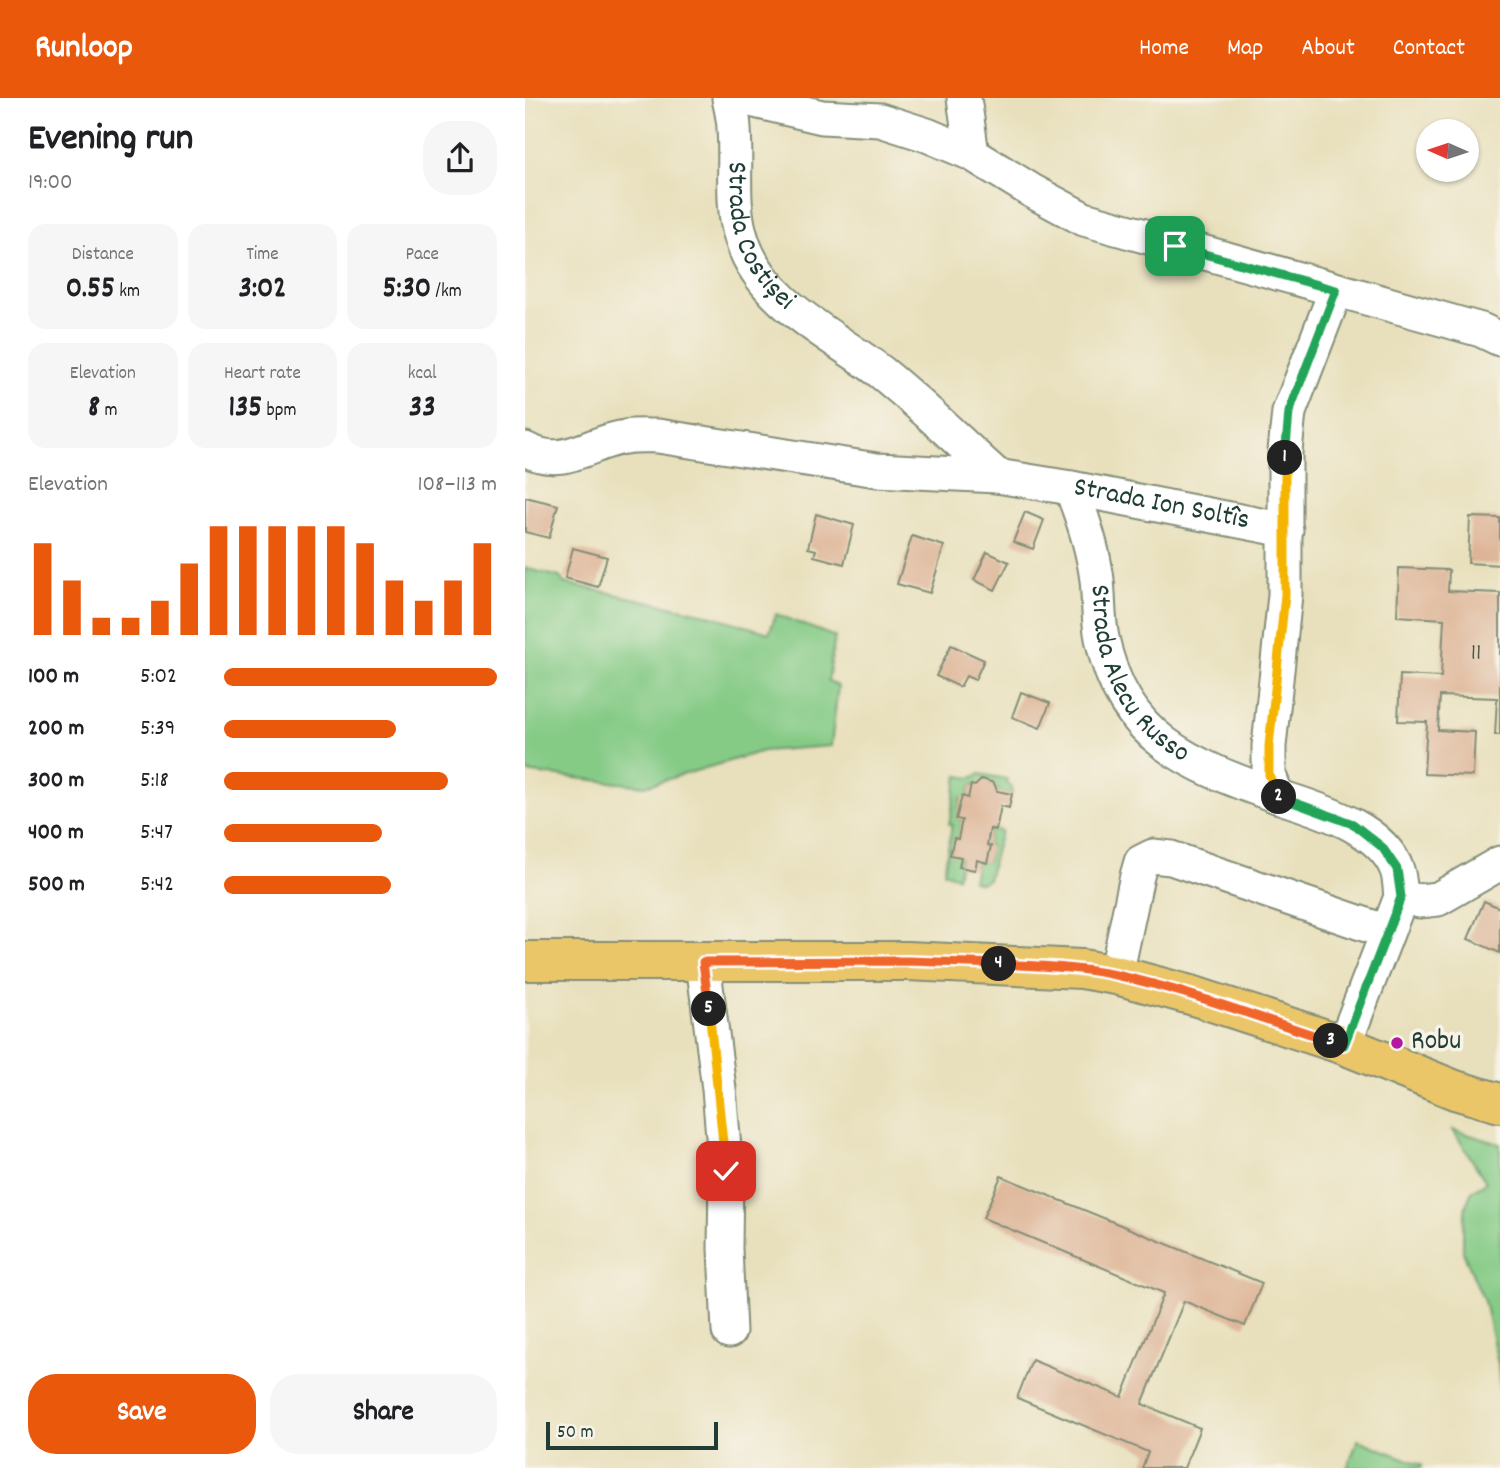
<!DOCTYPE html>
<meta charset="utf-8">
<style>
body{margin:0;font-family:Dekko,sans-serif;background:#f6f6f6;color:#202124;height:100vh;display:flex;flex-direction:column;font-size:26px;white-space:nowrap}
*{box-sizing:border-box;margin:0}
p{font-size:23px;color:#757577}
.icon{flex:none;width:38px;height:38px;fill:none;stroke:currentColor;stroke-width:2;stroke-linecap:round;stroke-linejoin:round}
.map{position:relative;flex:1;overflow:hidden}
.details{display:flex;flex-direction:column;background:#fff;width:525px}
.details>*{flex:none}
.needle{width:46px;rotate:273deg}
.tools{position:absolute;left:891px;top:21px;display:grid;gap:14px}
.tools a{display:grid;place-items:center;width:63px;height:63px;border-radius:50%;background:#fff;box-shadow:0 2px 5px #0004;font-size:35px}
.scale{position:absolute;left:21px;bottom:18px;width:172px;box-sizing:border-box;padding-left:7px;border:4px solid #1f3d34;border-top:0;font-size:19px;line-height:24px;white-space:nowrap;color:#1f3d34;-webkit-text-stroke:5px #f7f3e8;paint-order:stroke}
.pin{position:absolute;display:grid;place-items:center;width:60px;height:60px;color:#fff;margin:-30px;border-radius:14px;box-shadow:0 4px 10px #0006}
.km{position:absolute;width:35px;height:35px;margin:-18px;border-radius:50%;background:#222;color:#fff;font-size:19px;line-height:35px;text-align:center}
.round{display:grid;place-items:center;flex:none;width:74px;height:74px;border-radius:28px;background:#f6f6f6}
.summary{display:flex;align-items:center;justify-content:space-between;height:119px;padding:0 28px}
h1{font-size:38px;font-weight:700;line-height:52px}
.metrics{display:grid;grid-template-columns:repeat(3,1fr);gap:10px;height:119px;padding:7px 28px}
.metrics div{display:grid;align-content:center;border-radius:18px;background:#f6f6f6;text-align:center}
.metrics b{font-size:30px;font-weight:700}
.metrics small{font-size:19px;font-weight:400}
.metrics p{font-size:19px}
.chart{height:196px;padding:14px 28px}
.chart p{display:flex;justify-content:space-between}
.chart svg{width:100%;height:126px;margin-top:7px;stroke:#ea580c;stroke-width:6}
.button{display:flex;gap:14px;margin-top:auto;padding:14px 28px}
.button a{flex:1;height:80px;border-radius:28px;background:#ea580c;color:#fff;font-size:28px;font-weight:700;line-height:80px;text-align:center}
.button a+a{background:#f6f6f6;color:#202124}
ul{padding:0 28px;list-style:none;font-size:23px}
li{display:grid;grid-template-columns:112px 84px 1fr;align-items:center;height:52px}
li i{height:18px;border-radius:9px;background:#ea580c}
header{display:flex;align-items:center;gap:42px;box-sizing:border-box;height:98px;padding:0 35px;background:#ea580c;color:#fff}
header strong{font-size:33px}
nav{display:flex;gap:38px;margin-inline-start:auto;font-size:24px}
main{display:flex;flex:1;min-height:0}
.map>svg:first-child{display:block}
.green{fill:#85cb86;stroke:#52845d;stroke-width:2}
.building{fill:#ddb495}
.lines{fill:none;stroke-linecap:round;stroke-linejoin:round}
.minor-casing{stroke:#848e78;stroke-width:37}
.major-casing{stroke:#848e78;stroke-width:42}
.minor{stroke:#fff;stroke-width:33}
.major{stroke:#ebc669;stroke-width:38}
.split-1-casing{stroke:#fff;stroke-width:14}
.split-2-casing{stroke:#fff;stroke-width:14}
.split-3-casing{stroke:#fff;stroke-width:14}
.split-4-casing{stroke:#fff;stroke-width:14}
.split-5-casing{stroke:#fff;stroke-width:14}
.split-6-casing{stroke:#fff;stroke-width:14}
.split-1{stroke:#22a559;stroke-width:9}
.split-2{stroke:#f5b400;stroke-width:9}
.split-3{stroke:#22a559;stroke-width:9}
.split-4{stroke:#f0652b;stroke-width:9}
.split-5{stroke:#f0652b;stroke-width:9}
.split-6{stroke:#f5b400;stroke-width:9}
.poi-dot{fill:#b5179e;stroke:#f7f3e8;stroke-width:2.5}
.labels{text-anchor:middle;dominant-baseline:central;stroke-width:7;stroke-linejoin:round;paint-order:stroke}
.number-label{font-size:24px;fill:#4e5b4c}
.street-label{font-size:28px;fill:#1f3d34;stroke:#f7f3e8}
.poi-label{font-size:28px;fill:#1f3d34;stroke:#f7f3e8;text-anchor:start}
</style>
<header>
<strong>Runloop</strong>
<nav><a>Home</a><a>Map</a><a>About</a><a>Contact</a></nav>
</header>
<main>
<section class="details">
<div class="summary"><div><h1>Evening run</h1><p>19:00</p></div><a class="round"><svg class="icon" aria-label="share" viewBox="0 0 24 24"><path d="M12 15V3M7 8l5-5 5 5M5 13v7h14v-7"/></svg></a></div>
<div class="metrics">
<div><p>Distance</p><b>0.55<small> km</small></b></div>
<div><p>Time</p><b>3:02</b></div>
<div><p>Pace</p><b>5:30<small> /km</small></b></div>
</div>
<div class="metrics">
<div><p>Elevation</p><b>8<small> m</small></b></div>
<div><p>Heart rate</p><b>135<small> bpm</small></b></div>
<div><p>kcal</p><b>33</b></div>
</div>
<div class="chart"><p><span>Elevation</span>108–113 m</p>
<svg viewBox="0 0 160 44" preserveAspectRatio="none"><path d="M5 44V12M15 44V25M25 44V38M35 44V38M45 44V32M55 44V19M65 44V6M75 44V6M85 44V6M95 44V6M105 44V6M115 44V12M125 44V25M135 44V32M145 44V25M155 44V12"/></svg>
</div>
<ul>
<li><b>100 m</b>5:02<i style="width:100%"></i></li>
<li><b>200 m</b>5:39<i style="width:63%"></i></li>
<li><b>300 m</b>5:18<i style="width:82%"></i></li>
<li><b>400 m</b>5:47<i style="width:58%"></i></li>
<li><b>500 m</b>5:42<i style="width:61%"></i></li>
</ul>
<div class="button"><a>Save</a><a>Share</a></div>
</section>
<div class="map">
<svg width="975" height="1370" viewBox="0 0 975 1370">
<rect width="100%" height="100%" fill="#f7f3e8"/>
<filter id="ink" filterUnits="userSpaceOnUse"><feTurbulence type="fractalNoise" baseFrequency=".0143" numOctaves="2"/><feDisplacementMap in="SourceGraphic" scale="14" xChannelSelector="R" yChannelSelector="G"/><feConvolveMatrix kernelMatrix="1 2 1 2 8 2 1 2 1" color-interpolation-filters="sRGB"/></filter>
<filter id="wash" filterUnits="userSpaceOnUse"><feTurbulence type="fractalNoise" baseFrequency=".00686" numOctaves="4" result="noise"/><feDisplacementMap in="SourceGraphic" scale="28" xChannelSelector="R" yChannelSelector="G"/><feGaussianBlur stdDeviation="1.57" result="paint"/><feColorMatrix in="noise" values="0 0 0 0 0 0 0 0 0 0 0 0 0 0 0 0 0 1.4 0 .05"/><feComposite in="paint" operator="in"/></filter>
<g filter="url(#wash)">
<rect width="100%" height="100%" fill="#e8e0bc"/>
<g class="green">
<path d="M0 470 35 479 39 485 181 516 244 535 251 516 310 539 303 583 313 588 306 648 238 653 120 688 0 674Z"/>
<path d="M455 676 482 681 481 686 486 687 487 696 472 693 468 685 446 687 443 700 436 699 432 721 437 722 433 741 429 740 426 756 436 759 432 779 419 774 427 727 424 726 433 678 446 680Z"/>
<path d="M465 731 476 733 463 781 456 785 448 783 452 762 462 764 466 748 462 747Z"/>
<path d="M928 1032 975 1046V1295L973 1266 959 1203 938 1154V1131L941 1107 947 1093 961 1084Z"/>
<path d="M833 1342 897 1367 896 1370H822Z"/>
</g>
<g id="blocks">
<g class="building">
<path d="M0 399 33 407 24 440 0 434Z"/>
<path d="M500 414 519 422 508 451 488 444Z"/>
<path d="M291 416 329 427 319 466 289 458 291 452 283 450Z"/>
<path d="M945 419 975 420V467L943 465Z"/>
<path d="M387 438 419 448 405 495 372 486Z"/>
<path d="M48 450 82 459 73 489 40 480Z"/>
<path d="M462 454 484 464 470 492 449 482Z"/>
<path d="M874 470 924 472 923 493 975 495V637H970L972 600 915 598 913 632 950 634 948 678 899 676 902 624 873 623 875 577 916 579 919 521 872 518Z"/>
<path d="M426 547 459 562 450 582 441 578 435 589 411 578Z"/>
<path d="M496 594 525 605 515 630 487 619Z"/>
<path d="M457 681 469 685 472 693 487 696 484 710 476 708 471 732 465 731 462 747 466 748 462 765 452 762 450 772 434 769 436 759 425 757 429 740 433 741 437 722 431 721 437 698 443 700 446 687 450 688Z"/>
<path d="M959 803 975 810V855L943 841Z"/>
<path d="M476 1078 737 1185 720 1228 659 1203 617 1306 675 1330 659 1370H617L623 1354 492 1300 507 1262 597 1299 639 1195 458 1120Z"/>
</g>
</g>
</g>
<g filter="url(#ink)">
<use href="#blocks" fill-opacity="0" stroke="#848e78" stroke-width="2"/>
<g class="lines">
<g class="minor-casing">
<g id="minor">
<path id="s1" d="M204 0C206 10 209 21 209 31 212 68 205 107 217 142 237 206 309 237 357 275 397 307 434 344 472 378"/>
<path d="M217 0 297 19 355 22 402 37 447 56 507 93 559 121 956 232 975 241"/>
<path d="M439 0 447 56"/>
<path d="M811 192 764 314 760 353V497L744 648V677L752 698C791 711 856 728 872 772 875 780 875 791 876 799"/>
<path id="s2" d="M0 351C39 372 64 344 100 339 111 337 122 338 133 338L352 372 472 378 546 390 761 432"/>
<path id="s3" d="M546 390C558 420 568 449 572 482 574 501 573 521 577 540 598 642 664 666 752 698"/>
<path d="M178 864 194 991 201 1074 200 1151 204 1233"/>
<path d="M591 877 612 778 616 764 628 758 646 760 862 834"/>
<path d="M819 947 876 799 894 803 913 801 975 765"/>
</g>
</g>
<g class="major-casing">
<path id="major" d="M0 863H382L557 871 591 877 669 898 819 947 930 992 975 1005"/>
</g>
<use href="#minor" class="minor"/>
<use href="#major" class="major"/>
</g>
</g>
<g class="lines" filter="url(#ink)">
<g class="split-1-casing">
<path id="split-1" d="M650 148 811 192 764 314 760 360"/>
</g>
<g class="split-2-casing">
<path id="split-2" d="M754 699 744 677V648L760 497V360"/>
</g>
<g class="split-3-casing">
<path id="split-3" d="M754 699 828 726 857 749 872 771 876 799 819 947 806 943"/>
</g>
<g class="split-4-casing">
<path id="split-4" d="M474 866C513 868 553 869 591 877 664 893 735 920 806 943"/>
</g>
<g class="split-5-casing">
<path id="split-5" d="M184 911 178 864 382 863 474 866"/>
</g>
<g class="split-6-casing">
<path id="split-6" d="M184 911 201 1073"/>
</g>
<use href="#split-1" class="split-1"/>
<use href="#split-2" class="split-2"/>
<use href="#split-3" class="split-3"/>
<use href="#split-4" class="split-4"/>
<use href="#split-5" class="split-5"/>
<use href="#split-6" class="split-6"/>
</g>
<circle class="poi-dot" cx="872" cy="945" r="7"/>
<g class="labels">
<g class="number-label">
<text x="951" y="556">11</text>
</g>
<g class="street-label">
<text stroke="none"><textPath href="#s1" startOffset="145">Strada Costișei</textPath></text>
<text stroke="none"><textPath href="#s2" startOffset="646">Strada Ion Soltîs</textPath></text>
<text stroke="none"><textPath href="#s3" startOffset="203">Strada Alecu Russo</textPath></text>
</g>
<g class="poi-label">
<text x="886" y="945">Robu</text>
</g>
</g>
</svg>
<div class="tools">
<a><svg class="needle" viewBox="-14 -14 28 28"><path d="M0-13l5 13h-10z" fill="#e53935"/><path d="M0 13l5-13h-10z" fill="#757577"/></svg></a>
</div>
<div class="scale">50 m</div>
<div class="pin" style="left:650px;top:148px;background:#1e9e55"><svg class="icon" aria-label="arrive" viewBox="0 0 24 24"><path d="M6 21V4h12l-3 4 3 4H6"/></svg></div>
<div class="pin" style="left:201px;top:1073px;background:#d93025"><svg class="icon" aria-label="check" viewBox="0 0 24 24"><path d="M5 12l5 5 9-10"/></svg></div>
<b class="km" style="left:760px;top:360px">1</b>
<b class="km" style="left:754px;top:699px">2</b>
<b class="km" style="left:806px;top:943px">3</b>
<b class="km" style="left:474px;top:866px">4</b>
<b class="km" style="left:184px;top:911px">5</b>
</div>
</main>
